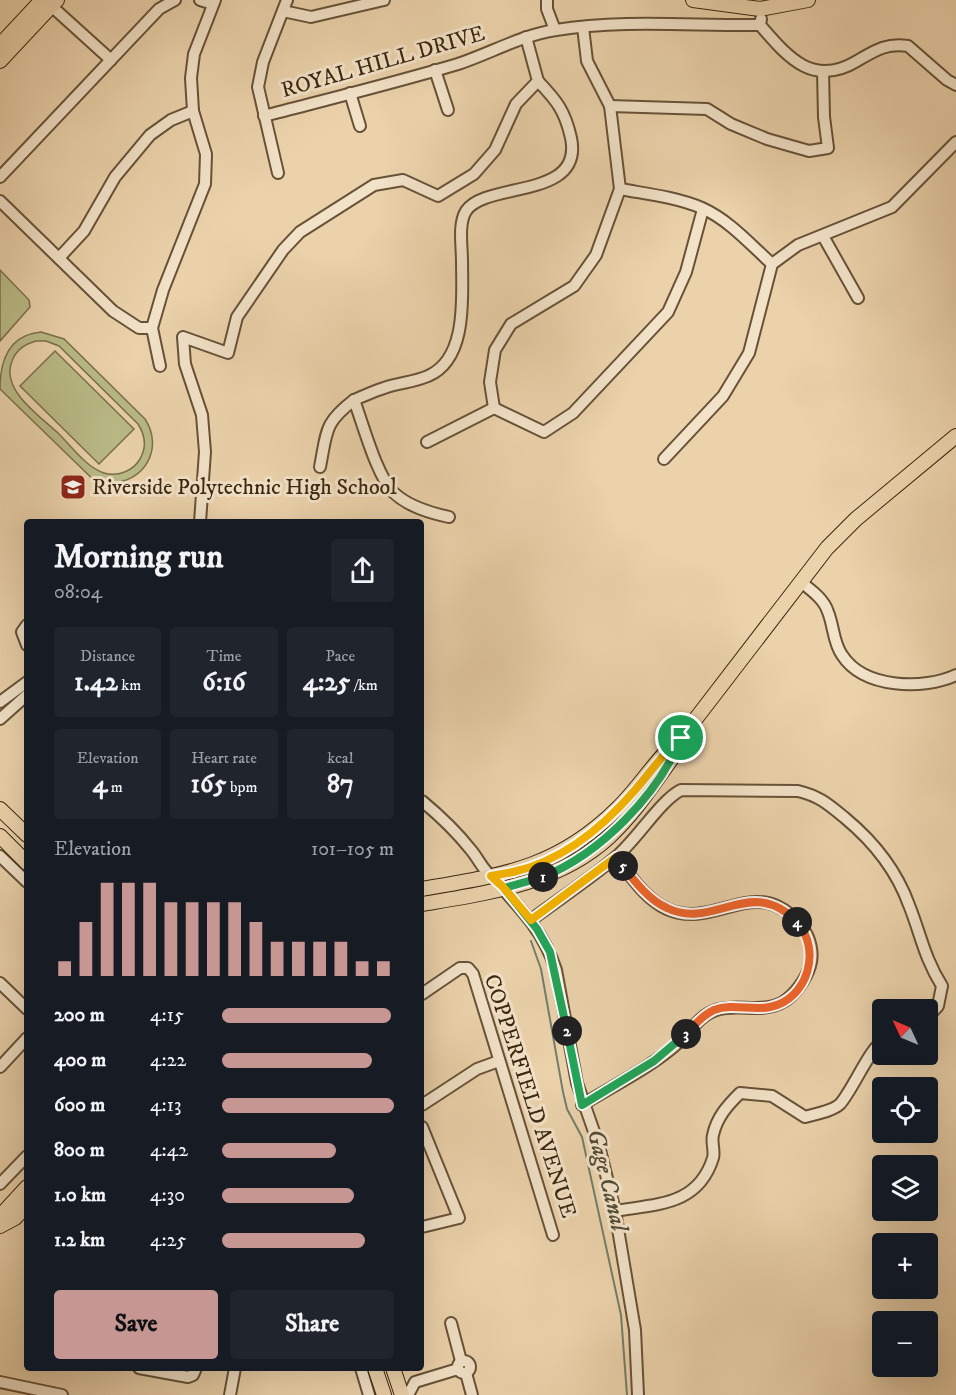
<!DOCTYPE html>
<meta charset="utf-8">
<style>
body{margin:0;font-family:"IM FELL DW Pica",serif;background:#20242c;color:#f1f3f6;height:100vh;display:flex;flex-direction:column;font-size:22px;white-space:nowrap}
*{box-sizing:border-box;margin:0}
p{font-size:20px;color:#9ea1a6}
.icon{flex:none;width:33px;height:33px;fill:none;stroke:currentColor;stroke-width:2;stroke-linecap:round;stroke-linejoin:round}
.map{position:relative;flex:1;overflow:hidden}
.panel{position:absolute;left:24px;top:519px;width:400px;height:852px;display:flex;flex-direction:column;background:#171b24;border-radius:6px;box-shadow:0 6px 24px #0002}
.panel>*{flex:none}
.needle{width:39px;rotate:314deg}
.tools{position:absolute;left:872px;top:999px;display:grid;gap:12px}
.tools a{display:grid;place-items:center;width:66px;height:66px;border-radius:6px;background:#171b24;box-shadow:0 6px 24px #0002;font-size:30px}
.pin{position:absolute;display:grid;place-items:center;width:51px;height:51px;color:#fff;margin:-26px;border:3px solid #fff;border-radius:50%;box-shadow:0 2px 6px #0007}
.km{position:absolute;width:30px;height:30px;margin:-15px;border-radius:50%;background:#222;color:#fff;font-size:16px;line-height:30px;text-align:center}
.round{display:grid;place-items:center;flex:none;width:63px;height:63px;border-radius:6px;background:#20242c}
.headline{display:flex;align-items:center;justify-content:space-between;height:102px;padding:0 30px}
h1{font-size:33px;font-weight:800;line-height:45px}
.figures{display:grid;grid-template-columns:repeat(3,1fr);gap:9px;height:102px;padding:6px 30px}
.figures div{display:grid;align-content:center;border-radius:6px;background:#20242c;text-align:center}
.figures b{font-size:26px;font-weight:800}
.figures small{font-size:16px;font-weight:400}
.figures p{font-size:16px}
.chart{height:168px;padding:12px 30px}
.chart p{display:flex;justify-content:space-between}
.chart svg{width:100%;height:108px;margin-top:6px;stroke:#c59692;stroke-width:6}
.button{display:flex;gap:12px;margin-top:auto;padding:12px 30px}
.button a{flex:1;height:69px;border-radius:6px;background:#c59692;color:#111;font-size:24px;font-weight:800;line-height:69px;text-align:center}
.button a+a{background:#20242c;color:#f1f3f6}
ul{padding:0 30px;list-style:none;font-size:20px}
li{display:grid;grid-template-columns:96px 72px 1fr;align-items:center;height:45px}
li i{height:15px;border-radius:8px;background:#c59692}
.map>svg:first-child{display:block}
.green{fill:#babb87;stroke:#7a714c;stroke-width:1.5;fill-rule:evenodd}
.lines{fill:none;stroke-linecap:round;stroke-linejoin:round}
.stream{stroke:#737e6b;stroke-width:2}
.minor-casing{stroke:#675237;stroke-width:14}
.major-casing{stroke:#3b2710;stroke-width:16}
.minor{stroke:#f2e2c8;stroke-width:10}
.major{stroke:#ebd2ab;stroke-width:14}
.split-1-casing{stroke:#fff;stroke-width:12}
.split-2-casing{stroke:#fff;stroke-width:12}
.split-3-casing{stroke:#fff;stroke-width:12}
.split-4-casing{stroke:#fff;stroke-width:12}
.split-5-casing{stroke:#fff;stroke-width:12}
.split-6-casing{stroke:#fff;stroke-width:12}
.split-7-casing{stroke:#fff;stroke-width:12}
.split-1{stroke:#22a559;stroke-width:8}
.split-2{stroke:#22a559;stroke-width:8}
.split-3{stroke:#22a559;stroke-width:8}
.split-4{stroke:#f0652b;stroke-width:8}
.split-5{stroke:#f0652b;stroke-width:8}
.split-6{stroke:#f5b400;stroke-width:8}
.split-7{stroke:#f5b400;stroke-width:8}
.labels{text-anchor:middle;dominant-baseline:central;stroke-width:6;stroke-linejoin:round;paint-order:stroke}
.street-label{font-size:22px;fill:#3b2710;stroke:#f2e2c8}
.poi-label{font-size:22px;fill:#3b2710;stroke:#f2e2c8;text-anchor:start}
.water-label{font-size:24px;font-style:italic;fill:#524b36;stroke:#f2e2c8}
</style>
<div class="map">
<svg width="956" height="1395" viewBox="0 0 956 1395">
<rect width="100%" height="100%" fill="#ebd2ab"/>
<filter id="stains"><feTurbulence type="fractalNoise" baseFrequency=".00333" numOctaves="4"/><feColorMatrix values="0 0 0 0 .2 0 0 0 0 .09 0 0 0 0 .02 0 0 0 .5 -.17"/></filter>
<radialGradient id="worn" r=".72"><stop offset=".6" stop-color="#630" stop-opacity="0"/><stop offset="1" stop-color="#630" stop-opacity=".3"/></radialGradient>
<g class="green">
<path d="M0 270 29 300 30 307 0 341Z"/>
<path d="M41 332 64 339 145 419C164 448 145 483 109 483L105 491 0 389C0 361 8 335 41 332ZM36 341H46L59 346 138 424C145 435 147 447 140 459 133 471 118 477 104 473 87 468 71 446 59 434 40 416 0 390 12 361 16 350 25 344 36 341Z"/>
<path d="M55 351 134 429 99 464 20 386Z"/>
</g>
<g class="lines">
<path class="stream" d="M531 941 541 969 563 1092 567 1109 582 1137 621 1315 627 1395"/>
<g class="minor-casing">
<g id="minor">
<path d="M200 0 213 4"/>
<path d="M547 0V9L555 30"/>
<path d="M47 2 111 60"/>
<path d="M283 11 311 17 384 0"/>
<path d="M761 19 760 25C787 56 812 88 857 61 876 50 886 43 908 46L947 80 956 85"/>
<path d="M435 70 448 110"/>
<path d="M350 93 360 126"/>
<path d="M610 106 707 109 731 124 767 139 809 151 828 148 824 117 823 71"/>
<path d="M264 116C329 99 394 83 458 64 491 53 522 35 556 30 623 19 693 26 760 25"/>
<path d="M278 173 258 87 263 62 287 0"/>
<path d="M0 177 159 9 175 0"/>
<path d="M620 189C647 194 676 197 702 208 729 220 751 245 772 264"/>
<path d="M0 201 113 311 139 328H152"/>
<path d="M823 236 858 298"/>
<path d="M59 258 84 231 115 177 150 135 171 120 193 111"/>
<path d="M160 366 152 328 163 290 205 184 206 154 193 111 191 78 194 54 215 0"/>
<path d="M494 408 544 432 573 413 668 312 686 272 703 209"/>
<path d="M427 442 494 408 490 382 495 350 511 324 574 286 596 255 620 189 610 106 587 61 583 27"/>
<path d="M664 459 723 396 749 353 772 264 798 245 892 207 956 142"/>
<path d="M320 467C327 431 324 423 354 400"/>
<path d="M449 517C431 513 409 507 394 493 377 477 363 424 354 400 364 396 374 391 384 388 398 383 415 382 428 376 468 359 462 296 462 261 462 246 458 224 466 211 486 181 584 200 571 138 565 111 557 101 538 81"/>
<path d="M200 522 205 452 202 415 185 364 183 337 228 353 237 317 283 250 300 232 374 185 403 180 438 196 474 174 495 150 516 104 538 81 526 37"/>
<path d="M801 582C811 590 824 599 828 612 834 627 833 642 842 655 864 689 924 690 956 675"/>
<path d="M27 625 22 632 27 645"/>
<path d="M0 702 27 682"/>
<path d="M0 719 27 695"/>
<path d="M422 801C440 816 456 831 471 850 477 857 481 866 487 872 516 904 542 927 556 970L577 1083 599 1146 615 1211 635 1330 638 1395"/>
<path d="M0 856 27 882"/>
<path d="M531 920C559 899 590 879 617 856 638 838 660 801 681 790L798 791C819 796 828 804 845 818 874 842 896 869 909 905 921 935 924 957 942 986L938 1006 927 1018"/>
<path d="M0 983 27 1009"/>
<path d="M422 994 460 968H468L473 974 553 1235"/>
<path d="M0 1067 27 1038"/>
<path d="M422 1105 477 1069 499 1061"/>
<path d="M582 1105C614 1085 650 1068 678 1043 690 1032 700 1015 716 1010 738 1003 762 1014 783 1002 795 995 806 979 810 966 814 953 810 937 802 927 757 870 717 931 667 909 645 899 630 875 616 857"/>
<path d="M422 1127 459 1218 422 1227"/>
<path d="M0 1184 27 1156"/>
<path d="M615 1211C656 1204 698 1206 713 1158 715 1151 711 1142 713 1135 717 1117 727 1106 740 1093L772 1096 805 1117C815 1114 833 1111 840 1104 852 1091 870 1048 882 1042"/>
<path d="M451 1323 461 1361"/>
<circle cx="464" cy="1367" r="6"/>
<path d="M139 1368 188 1377 193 1375 196 1368"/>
<path d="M361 1368 369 1395"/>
<path d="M466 1373 472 1395"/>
<path d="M0 1382 62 1395"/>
<path d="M230 1395 235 1368"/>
<path d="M408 1395 415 1382 458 1369"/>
</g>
</g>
<g class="major-casing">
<g id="major">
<path d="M693 0 760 9 808 0"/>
<path d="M0 45 42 0"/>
<path d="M0 61 57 0"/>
<path d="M0 809 27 835"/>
<path d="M0 836 27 863"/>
<path d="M422 889C502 875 556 869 617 809 640 787 656 758 681 738L827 548 856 519 956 436"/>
<path d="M422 904C487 893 558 884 609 837 635 813 654 783 675 754L679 742"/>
<path d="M0 1225 5 1211 27 1187"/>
<path d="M0 1226 15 1218 27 1205"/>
<path d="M375 1368 384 1395"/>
<path d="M393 1368 402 1395"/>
</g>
</g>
<use href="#minor" class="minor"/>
<use href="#major" class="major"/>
</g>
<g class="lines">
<g class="split-1-casing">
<path id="split-1" d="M543 877C601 853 658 795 681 738"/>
</g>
<g class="split-2-casing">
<path id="split-2" d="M543 877 504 888 537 929 550 952 567 1031"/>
</g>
<g class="split-3-casing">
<path id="split-3" d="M567 1031 582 1105 654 1061 686 1034"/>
</g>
<g class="split-4-casing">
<path id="split-4" d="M686 1034C693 1026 703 1015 714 1010 732 1003 752 1011 770 1007 808 999 822 950 797 922"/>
</g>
<g class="split-5-casing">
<path id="split-5" d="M623 866C635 882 649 900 667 908 714 931 751 874 797 922"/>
</g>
<g class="split-6-casing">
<path id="split-6" d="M513 872 491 876 504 888 531 920 616 857 623 866"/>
</g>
<g class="split-7-casing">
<path id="split-7" d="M513 872C563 861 603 827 635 790 651 772 663 753 681 738"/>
</g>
<use href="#split-1" class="split-1"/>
<use href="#split-2" class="split-2"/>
<use href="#split-3" class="split-3"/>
<use href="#split-4" class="split-4"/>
<use href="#split-5" class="split-5"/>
<use href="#split-6" class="split-6"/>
<use href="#split-7" class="split-7"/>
</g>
<defs>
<g id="school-square" transform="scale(1.35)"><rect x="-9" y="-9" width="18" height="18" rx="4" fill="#8f2418" stroke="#f2e2c8"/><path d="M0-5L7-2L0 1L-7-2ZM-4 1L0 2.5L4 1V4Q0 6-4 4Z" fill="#fff"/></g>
</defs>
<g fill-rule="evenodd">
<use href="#school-square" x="73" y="487"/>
</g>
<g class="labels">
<g class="street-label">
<text transform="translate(383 62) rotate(-16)">ROYAL HILL DRIVE</text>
<text transform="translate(530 1096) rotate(72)">COPPERFIELD AVENUE</text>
</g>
<g class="poi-label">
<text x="92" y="487">Riverside Polytechnic High School</text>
</g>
<g class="water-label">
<text transform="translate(607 1180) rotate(76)">Gage Canal</text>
</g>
</g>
<rect width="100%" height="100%" filter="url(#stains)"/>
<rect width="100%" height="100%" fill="url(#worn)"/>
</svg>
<div class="tools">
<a><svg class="needle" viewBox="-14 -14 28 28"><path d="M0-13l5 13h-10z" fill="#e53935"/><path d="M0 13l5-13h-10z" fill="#9ea1a6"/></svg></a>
<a><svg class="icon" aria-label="locate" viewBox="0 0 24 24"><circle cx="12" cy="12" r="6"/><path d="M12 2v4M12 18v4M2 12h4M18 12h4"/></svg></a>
<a><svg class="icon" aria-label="layers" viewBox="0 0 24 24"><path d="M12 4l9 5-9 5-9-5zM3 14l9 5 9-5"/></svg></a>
<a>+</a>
<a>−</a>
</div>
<div class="pin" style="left:681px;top:738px;background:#1e9e55"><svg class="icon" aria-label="arrive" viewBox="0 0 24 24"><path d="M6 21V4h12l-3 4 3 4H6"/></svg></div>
<b class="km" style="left:543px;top:877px">1</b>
<b class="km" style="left:567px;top:1031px">2</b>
<b class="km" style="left:686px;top:1034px">3</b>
<b class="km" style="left:797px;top:922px">4</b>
<b class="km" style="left:623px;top:866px">5</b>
<section class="panel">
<div class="headline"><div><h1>Morning run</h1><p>08:04</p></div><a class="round"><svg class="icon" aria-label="share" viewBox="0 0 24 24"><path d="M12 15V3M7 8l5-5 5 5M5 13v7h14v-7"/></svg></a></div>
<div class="figures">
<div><p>Distance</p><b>1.42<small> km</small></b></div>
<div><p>Time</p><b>6:16</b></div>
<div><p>Pace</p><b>4:25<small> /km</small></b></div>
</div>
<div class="figures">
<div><p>Elevation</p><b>4<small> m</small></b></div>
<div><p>Heart rate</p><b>165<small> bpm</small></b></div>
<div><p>kcal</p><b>87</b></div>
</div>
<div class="chart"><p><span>Elevation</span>101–105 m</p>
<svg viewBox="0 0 160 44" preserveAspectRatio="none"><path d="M5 44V38M15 44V22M25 44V6M35 44V6M45 44V6M55 44V14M65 44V14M75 44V14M85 44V14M95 44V22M105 44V30M115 44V30M125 44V30M135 44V30M145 44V38M155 44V38"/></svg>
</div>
<ul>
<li><b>200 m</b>4:15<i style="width:98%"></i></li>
<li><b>400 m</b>4:22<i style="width:87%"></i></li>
<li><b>600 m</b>4:13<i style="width:100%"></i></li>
<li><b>800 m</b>4:42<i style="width:66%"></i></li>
<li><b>1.0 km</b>4:30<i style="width:77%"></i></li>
<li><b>1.2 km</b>4:25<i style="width:83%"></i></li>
</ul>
<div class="button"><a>Save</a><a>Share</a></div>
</section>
</div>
